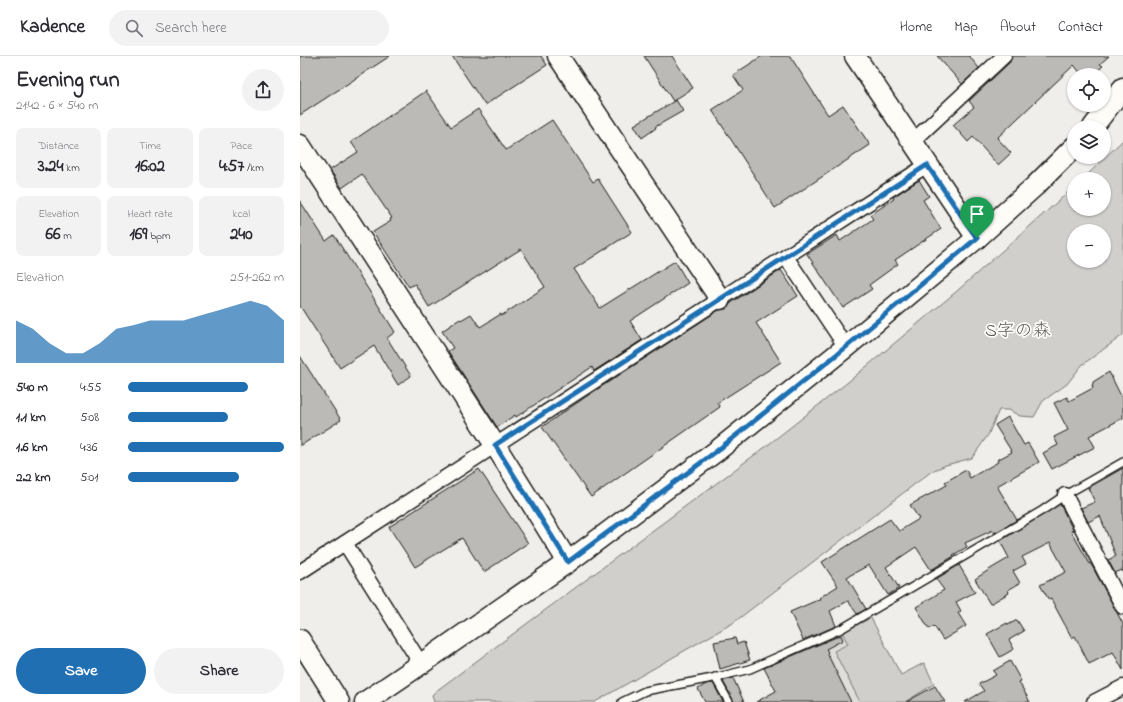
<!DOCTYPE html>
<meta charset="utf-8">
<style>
body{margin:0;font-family:"Indie Flower","Klee One",sans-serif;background:#f2f2f3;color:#2b2b33;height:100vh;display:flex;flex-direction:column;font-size:15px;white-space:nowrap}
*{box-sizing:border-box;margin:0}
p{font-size:13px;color:#7c7c81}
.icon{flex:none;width:22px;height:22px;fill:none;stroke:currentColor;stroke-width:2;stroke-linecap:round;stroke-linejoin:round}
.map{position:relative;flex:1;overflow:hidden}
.side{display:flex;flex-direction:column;background:#fff;width:300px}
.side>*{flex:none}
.tools{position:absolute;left:767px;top:12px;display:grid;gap:8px}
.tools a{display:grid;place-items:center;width:44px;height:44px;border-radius:50%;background:#fff;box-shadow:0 1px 3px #0004;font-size:20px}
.pin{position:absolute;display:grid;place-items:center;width:34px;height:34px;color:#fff;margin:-41px -17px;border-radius:50% 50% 50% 0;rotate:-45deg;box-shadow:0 0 4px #0007}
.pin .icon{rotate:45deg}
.round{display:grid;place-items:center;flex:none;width:42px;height:42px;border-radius:21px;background:#f2f2f3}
.headline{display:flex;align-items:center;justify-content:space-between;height:68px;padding:0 16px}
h1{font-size:22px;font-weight:800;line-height:30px}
.figures{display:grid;grid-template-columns:repeat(3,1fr);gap:6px;height:68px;padding:4px 16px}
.figures div{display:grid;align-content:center;border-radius:8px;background:#f2f2f3;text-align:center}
.figures b{font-size:17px;font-weight:800}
.figures small{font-size:11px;font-weight:400}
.figures p{font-size:11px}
.chart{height:112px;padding:8px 16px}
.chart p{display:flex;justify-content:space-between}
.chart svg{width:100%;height:72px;margin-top:4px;fill:#1f6fb2;opacity:.7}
.action{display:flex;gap:8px;margin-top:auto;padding:8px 16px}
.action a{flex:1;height:46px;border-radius:24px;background:#1f6fb2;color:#fff;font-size:16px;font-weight:800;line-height:46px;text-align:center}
.action a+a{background:#f2f2f3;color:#2b2b33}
ul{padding:0 16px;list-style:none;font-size:13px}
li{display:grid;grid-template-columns:64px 48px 1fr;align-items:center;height:30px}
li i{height:10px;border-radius:5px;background:#1f6fb2}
header{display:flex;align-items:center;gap:24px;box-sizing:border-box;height:56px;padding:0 20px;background:#fff;border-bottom:1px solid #e1e1e2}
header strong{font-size:19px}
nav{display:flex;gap:22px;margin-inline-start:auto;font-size:14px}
.search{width:280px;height:36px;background:#f2f2f3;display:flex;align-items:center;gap:10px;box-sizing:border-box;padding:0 14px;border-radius:22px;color:#7c7c81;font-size:15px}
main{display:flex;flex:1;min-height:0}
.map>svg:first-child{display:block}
.built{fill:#e0deda}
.green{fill:#d0cfcc;stroke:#767674;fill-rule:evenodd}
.building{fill:#bbbab6;stroke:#1c1c1c}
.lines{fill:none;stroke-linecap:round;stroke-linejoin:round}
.lane-casing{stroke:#1c1c1c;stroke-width:10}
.street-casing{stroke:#1c1c1c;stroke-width:17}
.secondary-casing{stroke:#1c1c1c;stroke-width:23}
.lane{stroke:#fdfcf7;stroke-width:7}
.street{stroke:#fdfcf7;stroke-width:14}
.secondary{stroke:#fdfcf7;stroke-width:20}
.route-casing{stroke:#fff;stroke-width:8}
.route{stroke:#1f6fb2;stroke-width:5}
.labels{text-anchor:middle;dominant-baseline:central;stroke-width:3.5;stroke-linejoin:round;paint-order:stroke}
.park-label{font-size:18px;fill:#5b5b5a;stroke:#fdfcf7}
</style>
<header>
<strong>Kadence</strong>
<div class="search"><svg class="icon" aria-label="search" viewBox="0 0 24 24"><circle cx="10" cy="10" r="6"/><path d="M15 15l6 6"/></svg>Search here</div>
<nav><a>Home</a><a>Map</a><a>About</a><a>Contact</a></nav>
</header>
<main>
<section class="side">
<div class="headline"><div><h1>Evening run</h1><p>21:42 · 6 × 540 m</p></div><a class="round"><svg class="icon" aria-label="share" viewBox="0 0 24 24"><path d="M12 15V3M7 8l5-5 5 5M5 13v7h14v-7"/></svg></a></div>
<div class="figures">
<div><p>Distance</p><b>3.24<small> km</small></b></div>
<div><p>Time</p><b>16:02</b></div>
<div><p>Pace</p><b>4:57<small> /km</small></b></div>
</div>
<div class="figures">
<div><p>Elevation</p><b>66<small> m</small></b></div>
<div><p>Heart rate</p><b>169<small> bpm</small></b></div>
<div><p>kcal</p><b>240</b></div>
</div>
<div class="chart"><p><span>Elevation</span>251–262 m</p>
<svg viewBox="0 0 160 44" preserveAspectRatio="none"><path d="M0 44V18L10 23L20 32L30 38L40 38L50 32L60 23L70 21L80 18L90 18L100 18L110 15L120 12L130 9L140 6L150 9L160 18V44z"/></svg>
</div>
<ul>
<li><b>540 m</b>4:55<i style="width:77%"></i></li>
<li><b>1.1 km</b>5:08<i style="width:64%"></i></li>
<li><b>1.6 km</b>4:36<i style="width:100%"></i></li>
<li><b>2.2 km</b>5:01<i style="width:71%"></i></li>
</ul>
<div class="action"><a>Save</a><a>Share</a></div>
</section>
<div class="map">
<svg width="823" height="646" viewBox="0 0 823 646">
<rect width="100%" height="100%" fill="#f0eeea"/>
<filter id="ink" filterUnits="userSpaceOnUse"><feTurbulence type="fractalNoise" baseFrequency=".025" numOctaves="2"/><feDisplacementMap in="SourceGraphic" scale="8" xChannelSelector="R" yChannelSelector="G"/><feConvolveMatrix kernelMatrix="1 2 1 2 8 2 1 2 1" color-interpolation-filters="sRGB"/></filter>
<g filter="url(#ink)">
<path class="built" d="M542 576 548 588 534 595 560 646H519L495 601Z"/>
<g class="green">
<path d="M823 84V279L782 309 767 328 743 345 734 361 720 360 709 354H699L688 379 672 402 646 409 632 415 433 567 295 646H134L132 639 136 635 464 392 548 326 657 235 774 131V153H804V123H783ZM774 175H804V205H774Z"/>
<path d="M571 562 601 619 624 607 634 628 605 646H560L534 595 548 588 542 576Z"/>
</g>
<g class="building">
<path d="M0 0H90L0 59Z"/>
<path d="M152 0H241L247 9 185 49Z"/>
<path d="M344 0H372L393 32 373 45Z"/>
<path d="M462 0H490L528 59 543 49 570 89 475 152 412 54 443 34 433 19Z"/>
<path d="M637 0H669L679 12 662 28Z"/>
<path d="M712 0H809L800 8 803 10 793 19H782L774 9 697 82 711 97 698 109 673 81 668 86 653 69 674 51 669 45 710 6Z"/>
<path d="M126 35 151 71 178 53 206 94 252 64 293 126 298 123 332 176 274 213 300 252 375 205 388 227 330 265 342 284 294 315 292 311 216 361 215 359 197 371 148 295 153 292 142 275 160 263 161 264 171 258 180 271 201 258V260L245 231 221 193 129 251 115 228 109 231 73 176 91 165 90 163 92 162 62 118 42 132 30 114 58 96 51 86Z"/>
<path d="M376 44 383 55 355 71 356 72 342 82 334 69Z"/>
<path d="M619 124 629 140 623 144 641 173 595 204 598 208 569 229 572 233 543 252 507 198 537 179 540 185 573 163 570 159 594 143 593 141Z"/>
<path d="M0 145 26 185 34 179 95 276 87 282 111 320 98 329 74 290 40 312 0 250Z"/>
<path d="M481 214 498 240 456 267 481 306 417 347 420 351 291 441 242 371 287 340 419 254 426 253 431 247Z"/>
<path d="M0 300 41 364 0 390Z"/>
<path d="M809 316 823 344V362L789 380 795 391 752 413 743 397 758 389 754 381 768 374 754 347 767 341 769 345 793 332 792 329 793 328V326Z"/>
<path d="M708 361 724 389 728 387 739 406 697 430 717 464 695 477 693 474 665 487 667 491 653 499 654 500 631 514 616 491 586 511 599 532 588 539 569 509 547 521 566 553 557 558 548 545 530 555 536 570 503 584 490 556 520 543 519 542 538 530 522 506 590 463 599 475 619 463 610 449 647 429 645 426 666 414 670 422 698 406 697 404 712 396 695 369Z"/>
<path d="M823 412V516L822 514 815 517 808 504 816 500 800 460 788 466 781 452 795 446 788 432Z"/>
<path d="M179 413 228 487 184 516 162 482 115 511 89 471Z"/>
<path d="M760 448 773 474 771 475 790 508H791L823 568V614L813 596 789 608 775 580 772 582 751 543 749 544 740 529 766 516 750 487 722 501 726 508 713 515 720 527 708 534 709 537 690 548 675 523 692 512 709 502 700 485Z"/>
<path d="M659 509 675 536 656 546 661 555 658 557 666 570 643 584 634 570 629 573 616 551 644 534 636 523Z"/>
<path d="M717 564 724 575 709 584 714 593 700 601 687 578 707 567 708 569Z"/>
<path d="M541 579 543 584 526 593 528 596 527 597 551 646H456L476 635 464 612Z"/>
<path d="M435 582 437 588 444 586 450 604 420 613 414 586Z"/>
<path d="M710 605 721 625 719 626 730 646H665L684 635 679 628 696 619 693 615Z"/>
<path d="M433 622 444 646H434L423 625Z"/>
<path d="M413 627 423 646H405L398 633 406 628Z"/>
<path d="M635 630 645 646H606Z"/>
</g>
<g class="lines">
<g class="lane-casing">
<g id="lane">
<path d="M415 621 429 646"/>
<path d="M322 646 345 635 418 621 450 613 541 573 743 454 765 439 823 406"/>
</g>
</g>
<g class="street-casing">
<g id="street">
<path d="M612 86 704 0"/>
<path d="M486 201 546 291"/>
<path d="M765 439 823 551"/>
<path d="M45 487 121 608"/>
<path d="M0 516 627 109"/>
<path d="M794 646 823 631"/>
</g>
</g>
<g class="secondary-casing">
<g id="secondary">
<path d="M258 0 420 243"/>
<path d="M555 0 677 182"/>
<path d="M793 71 823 32"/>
<path d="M0 89 195 389 268 506"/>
<path d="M0 584 39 646"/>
<path d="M65 646 121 608 268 506 418 394 546 291 677 182 735 130 774 91"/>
</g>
</g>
<use href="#lane" class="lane"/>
<use href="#street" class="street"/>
<use href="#secondary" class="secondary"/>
</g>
</g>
<g class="lines" filter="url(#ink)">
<g class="route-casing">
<path id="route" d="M627 109 677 182 546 291 418 394 268 506 195 389Z"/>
</g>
<use href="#route" class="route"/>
</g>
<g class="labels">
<g class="park-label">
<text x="718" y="276">S字の森</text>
</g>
</g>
</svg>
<div class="tools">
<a><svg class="icon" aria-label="locate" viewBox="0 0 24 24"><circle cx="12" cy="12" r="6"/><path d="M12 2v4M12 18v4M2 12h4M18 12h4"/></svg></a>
<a><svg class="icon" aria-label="layers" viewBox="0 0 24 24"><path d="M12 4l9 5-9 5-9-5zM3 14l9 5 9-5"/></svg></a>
<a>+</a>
<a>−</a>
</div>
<div class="pin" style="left:677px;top:182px;background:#1e9e55"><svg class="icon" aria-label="arrive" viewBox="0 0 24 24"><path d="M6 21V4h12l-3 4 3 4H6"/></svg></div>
</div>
</main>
